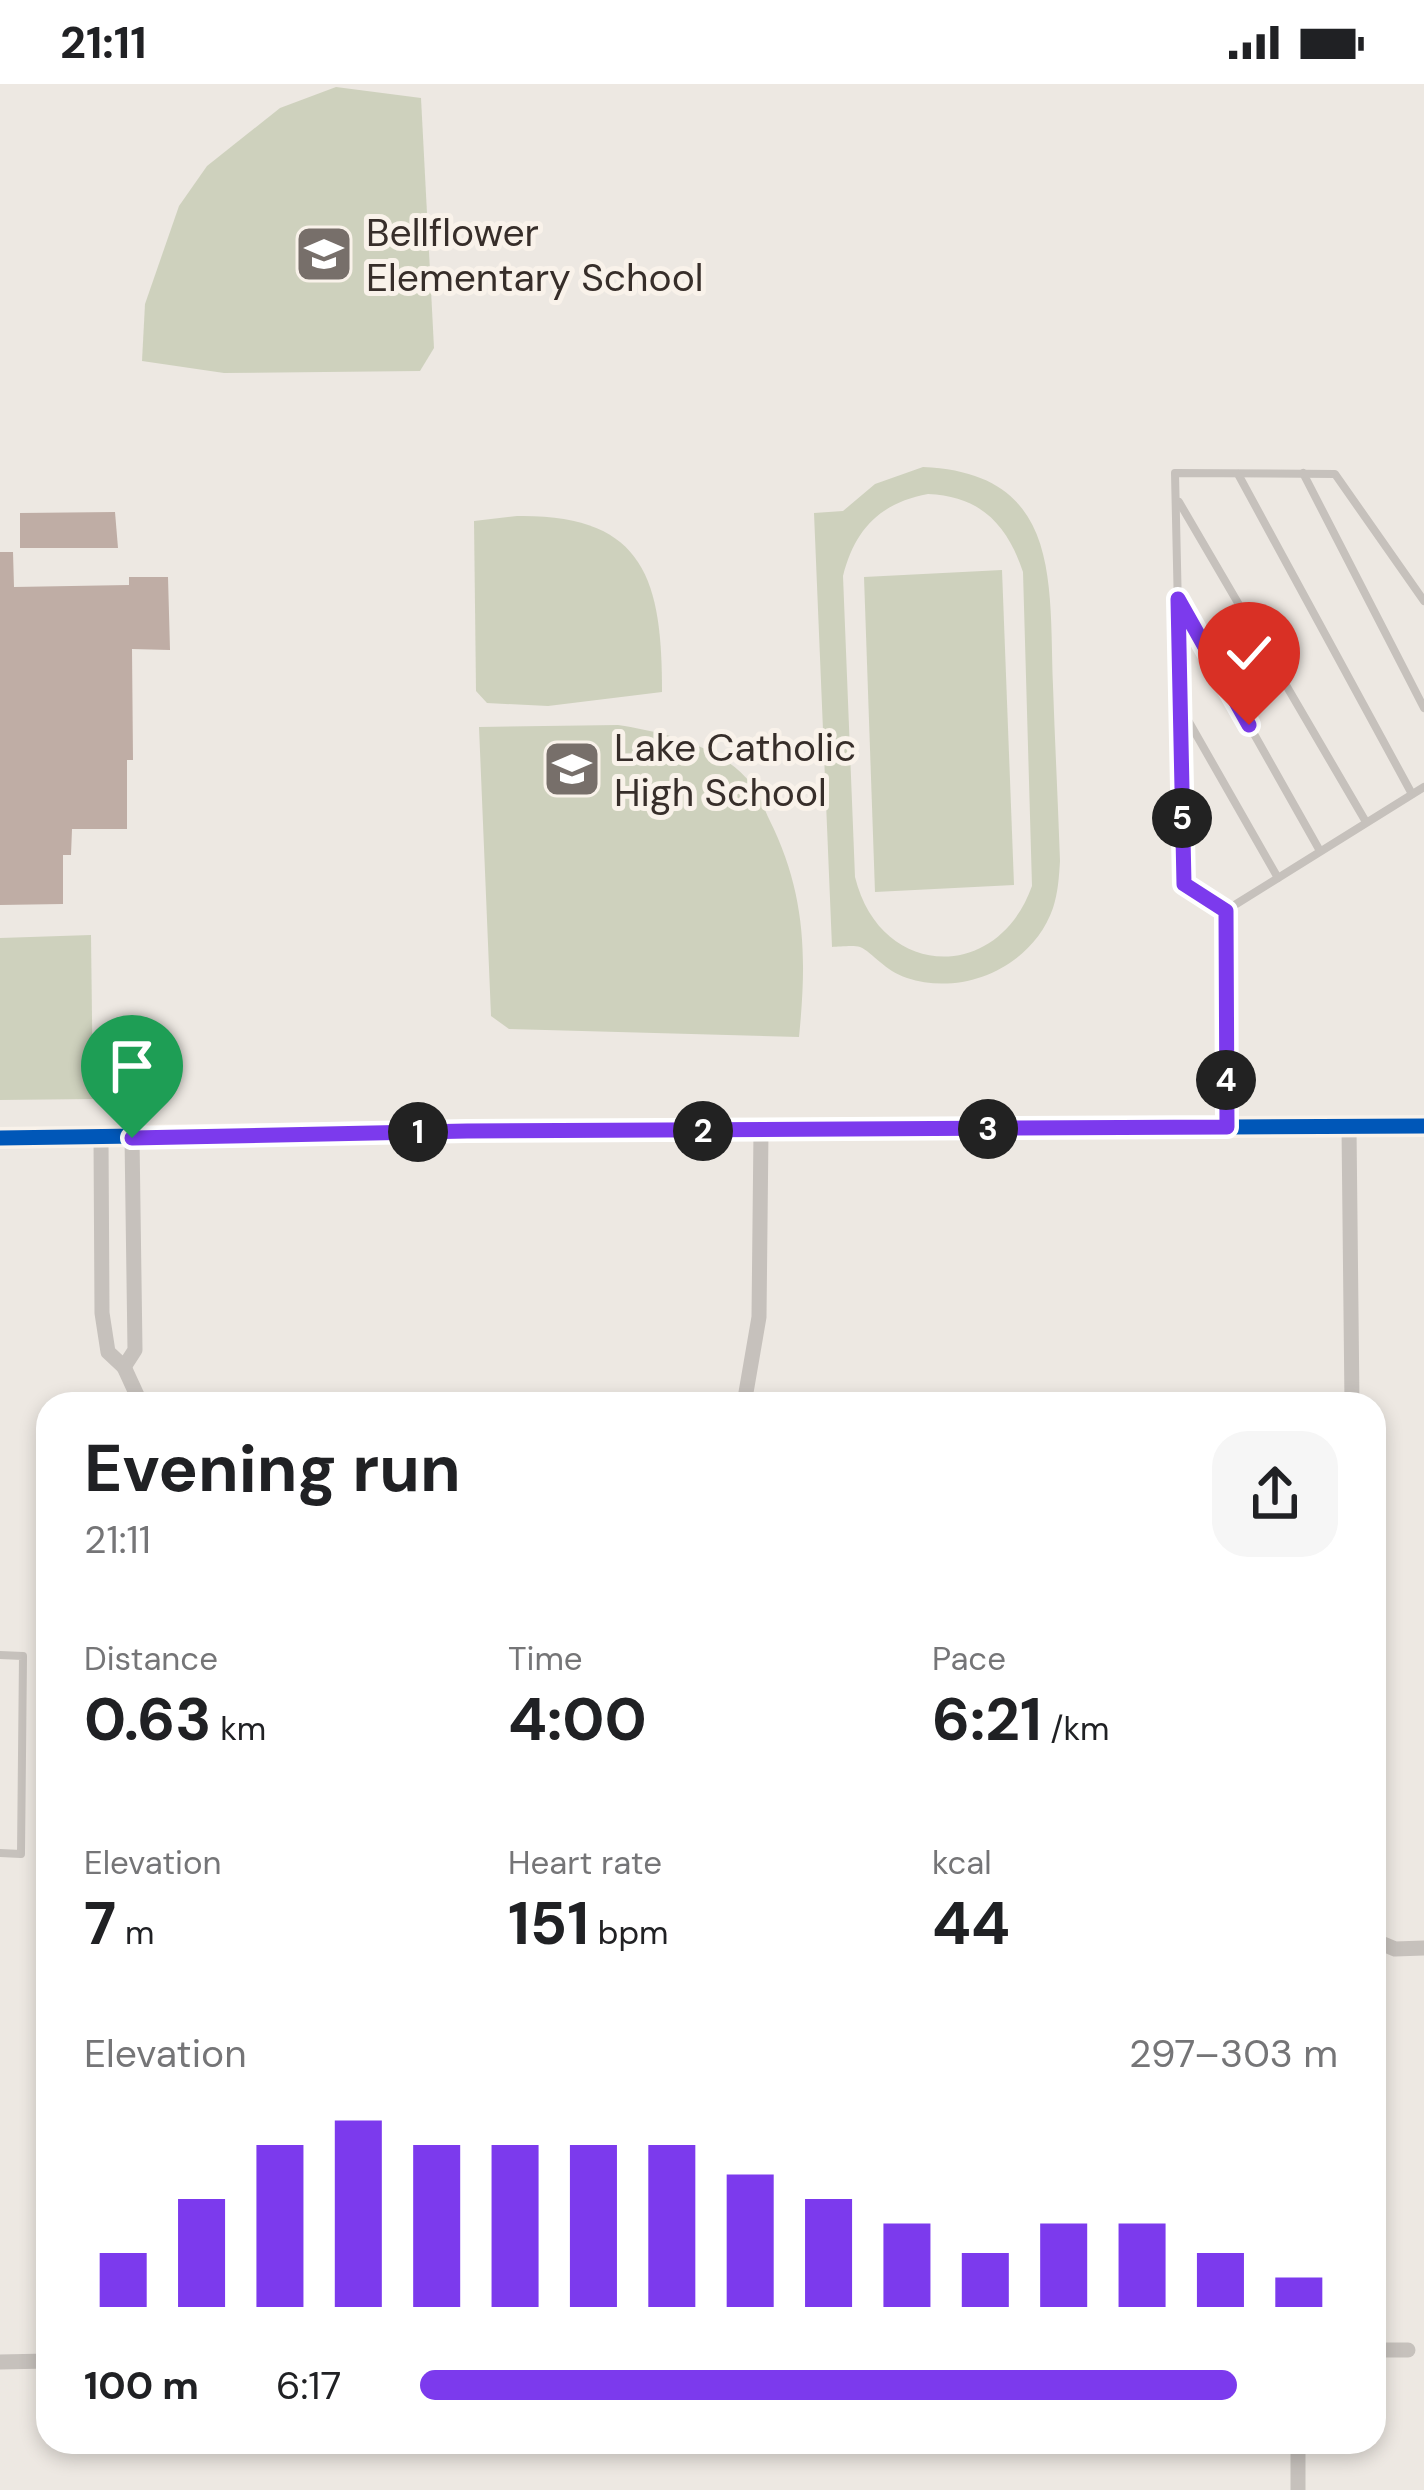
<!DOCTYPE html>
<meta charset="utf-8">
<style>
body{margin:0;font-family:"DM Sans",sans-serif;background:#f6f6f6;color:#202124;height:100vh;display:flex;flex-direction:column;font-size:45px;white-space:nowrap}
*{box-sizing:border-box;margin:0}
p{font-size:39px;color:#757577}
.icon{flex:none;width:66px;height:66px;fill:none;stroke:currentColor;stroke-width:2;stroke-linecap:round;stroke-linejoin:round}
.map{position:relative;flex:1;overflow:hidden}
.side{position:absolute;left:36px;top:1308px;width:1350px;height:1062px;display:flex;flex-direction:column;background:#fff;border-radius:36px;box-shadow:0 6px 18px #0003}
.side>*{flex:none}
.pin{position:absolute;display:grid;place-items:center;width:102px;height:102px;color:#fff;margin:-123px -51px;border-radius:50% 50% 50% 0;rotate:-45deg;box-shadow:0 0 12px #0007}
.pin .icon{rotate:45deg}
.km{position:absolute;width:60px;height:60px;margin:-30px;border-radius:50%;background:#222;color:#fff;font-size:33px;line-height:60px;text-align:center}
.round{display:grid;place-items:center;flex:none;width:126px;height:126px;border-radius:36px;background:#f6f6f6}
.summary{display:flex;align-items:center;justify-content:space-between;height:204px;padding:0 48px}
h1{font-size:66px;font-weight:700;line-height:90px}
.metrics{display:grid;grid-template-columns:repeat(3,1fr);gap:18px;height:204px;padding:12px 48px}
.metrics div{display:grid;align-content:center}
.metrics b{font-size:60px;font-weight:700}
.metrics small{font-size:33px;font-weight:400}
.metrics p{font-size:33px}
.chart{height:336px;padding:24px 48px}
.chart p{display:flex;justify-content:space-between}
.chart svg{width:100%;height:216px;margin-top:12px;stroke:#7c3aed;stroke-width:6}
ul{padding:0 48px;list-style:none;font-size:39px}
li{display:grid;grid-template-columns:192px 144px 1fr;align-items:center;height:90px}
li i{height:30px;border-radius:15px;background:#7c3aed}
.status{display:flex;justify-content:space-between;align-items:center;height:84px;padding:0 60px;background:#fff;direction:ltr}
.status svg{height:33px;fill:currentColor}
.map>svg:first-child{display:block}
.green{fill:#ced1bd;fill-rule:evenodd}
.building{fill:#bfada5}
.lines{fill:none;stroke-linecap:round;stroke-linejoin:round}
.service{stroke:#c6c1bc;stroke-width:8}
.minor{stroke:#c6c1bc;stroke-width:15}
.cycleway-casing{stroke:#f9f2ea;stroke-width:22}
.cycleway{stroke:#0057b8;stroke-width:15}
.route-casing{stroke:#fff;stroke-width:24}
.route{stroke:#7c3aed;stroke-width:15}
.labels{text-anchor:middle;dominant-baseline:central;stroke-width:10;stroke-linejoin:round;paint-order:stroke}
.poi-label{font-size:39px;fill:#372e2a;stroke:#f9f2ea;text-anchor:start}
</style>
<div class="status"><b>21:11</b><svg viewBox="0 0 49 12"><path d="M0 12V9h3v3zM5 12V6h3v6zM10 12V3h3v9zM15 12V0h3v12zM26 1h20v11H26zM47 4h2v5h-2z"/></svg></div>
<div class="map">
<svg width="1424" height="2406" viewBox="0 0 1424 2406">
<rect width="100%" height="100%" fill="#ede8e2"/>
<g class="green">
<path d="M336 3 421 14 434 264 420 287 224 289 142 277 145 220 179 122 207 82 280 24Z"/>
<path d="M923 383C1062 389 1049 497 1053 602 1055 660 1058 719 1060 777 1059 793 1058 809 1053 824 1033 882 964 913 907 894 885 887 872 868 860 863 853 861 839 863 832 863L814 429 843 427 875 400ZM928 410C980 412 1007 440 1023 488L1032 802C997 900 880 895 855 793L843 492C855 445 880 419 928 410Z"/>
<path d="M517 432C645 430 662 496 662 608L548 622 487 619 476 607 474 437Z"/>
<path d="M1002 486 1014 801 875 808 864 493Z"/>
<path d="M618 641C663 648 723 662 752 701 759 710 764 724 769 735 806 809 807 873 799 953L509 945 491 932 479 643Z"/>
<path d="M91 851 93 1015 0 1016V854Z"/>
</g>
<g class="building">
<path d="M115 428 118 464H20V429Z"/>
<path d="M0 468H13L14 503 129 501V493H168L170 566 132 565 133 676H127V745H72L71 771H63V820L0 821Z"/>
</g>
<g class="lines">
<g class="service">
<path d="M1303 389 1424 624"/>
<path d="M1238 390 1412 710"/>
<path d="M1179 418 1366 738"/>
<path d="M1179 517 1320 767"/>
<path d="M1181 624 1278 794"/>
<path d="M1225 827 1184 800 1175 389 1335 390 1424 517"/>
<path d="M1225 827 1424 703"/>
<path d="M1225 827 1227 1042"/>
<path d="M0 1571 23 1572 21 1770 0 1769"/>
</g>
<g class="minor">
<path d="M1349 1044 1352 1320"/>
<path d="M0 1054 467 1047 1424 1042"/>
<path d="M101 1054 102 1229 108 1268 124 1283 135 1266 132 1053"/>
<path d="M124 1283 141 1320"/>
<path d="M744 1320 759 1233 761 1047"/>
<path d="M1376 1857 1395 1865 1424 1864"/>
<path d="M1374 2266H1408"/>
<path d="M0 2278 48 2277"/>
<path d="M1298 2406V2358"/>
</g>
<g class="cycleway-casing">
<path id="cycleway" d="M0 1054 467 1047 1424 1042"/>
</g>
<use href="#cycleway" class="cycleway"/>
</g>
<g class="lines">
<g class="route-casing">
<path id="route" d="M132 1054 467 1047 1227 1043 1226 827 1184 800 1178 515 1249 641"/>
</g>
<use href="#route" class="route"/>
</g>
<defs>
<g id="school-square" transform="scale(3)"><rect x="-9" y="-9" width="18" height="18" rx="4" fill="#776f6a" stroke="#f9f2ea"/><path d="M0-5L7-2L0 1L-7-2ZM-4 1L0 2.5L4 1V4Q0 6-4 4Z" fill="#fff"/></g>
</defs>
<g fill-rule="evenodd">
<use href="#school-square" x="324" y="170"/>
<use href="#school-square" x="572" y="685"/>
</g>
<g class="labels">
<g class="poi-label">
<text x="366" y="148">Bellflower<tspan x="366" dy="45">Elementary School</tspan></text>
<text x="614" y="663">Lake Catholic<tspan x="614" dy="45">High School</tspan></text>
</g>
</g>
</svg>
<div class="pin" style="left:132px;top:1054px;background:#1e9e55"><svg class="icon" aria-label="arrive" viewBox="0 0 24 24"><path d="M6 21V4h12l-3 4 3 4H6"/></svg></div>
<div class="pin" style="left:1249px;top:641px;background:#d93025"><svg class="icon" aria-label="check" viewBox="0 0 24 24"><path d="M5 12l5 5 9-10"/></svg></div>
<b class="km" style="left:418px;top:1048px">1</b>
<b class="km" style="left:703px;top:1047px">2</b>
<b class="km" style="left:988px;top:1045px">3</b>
<b class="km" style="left:1226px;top:996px">4</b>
<b class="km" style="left:1182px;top:734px">5</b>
<section class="side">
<div class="summary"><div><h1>Evening run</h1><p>21:11</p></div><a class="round"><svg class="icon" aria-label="share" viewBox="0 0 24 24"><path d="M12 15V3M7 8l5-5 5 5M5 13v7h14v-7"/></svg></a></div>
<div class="metrics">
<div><p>Distance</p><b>0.63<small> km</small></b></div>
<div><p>Time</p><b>4:00</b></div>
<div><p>Pace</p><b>6:21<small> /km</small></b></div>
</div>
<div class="metrics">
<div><p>Elevation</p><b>7<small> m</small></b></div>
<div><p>Heart rate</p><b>151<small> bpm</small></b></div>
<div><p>kcal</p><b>44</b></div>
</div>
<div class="chart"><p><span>Elevation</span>297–303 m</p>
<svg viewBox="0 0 160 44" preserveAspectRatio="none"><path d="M5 44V33M15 44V22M25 44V11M35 44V6M45 44V11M55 44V11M65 44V11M75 44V11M85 44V17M95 44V22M105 44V27M115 44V33M125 44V27M135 44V27M145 44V33M155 44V38"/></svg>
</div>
<ul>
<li><b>100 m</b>6:17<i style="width:89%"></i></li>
</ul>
</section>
</div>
